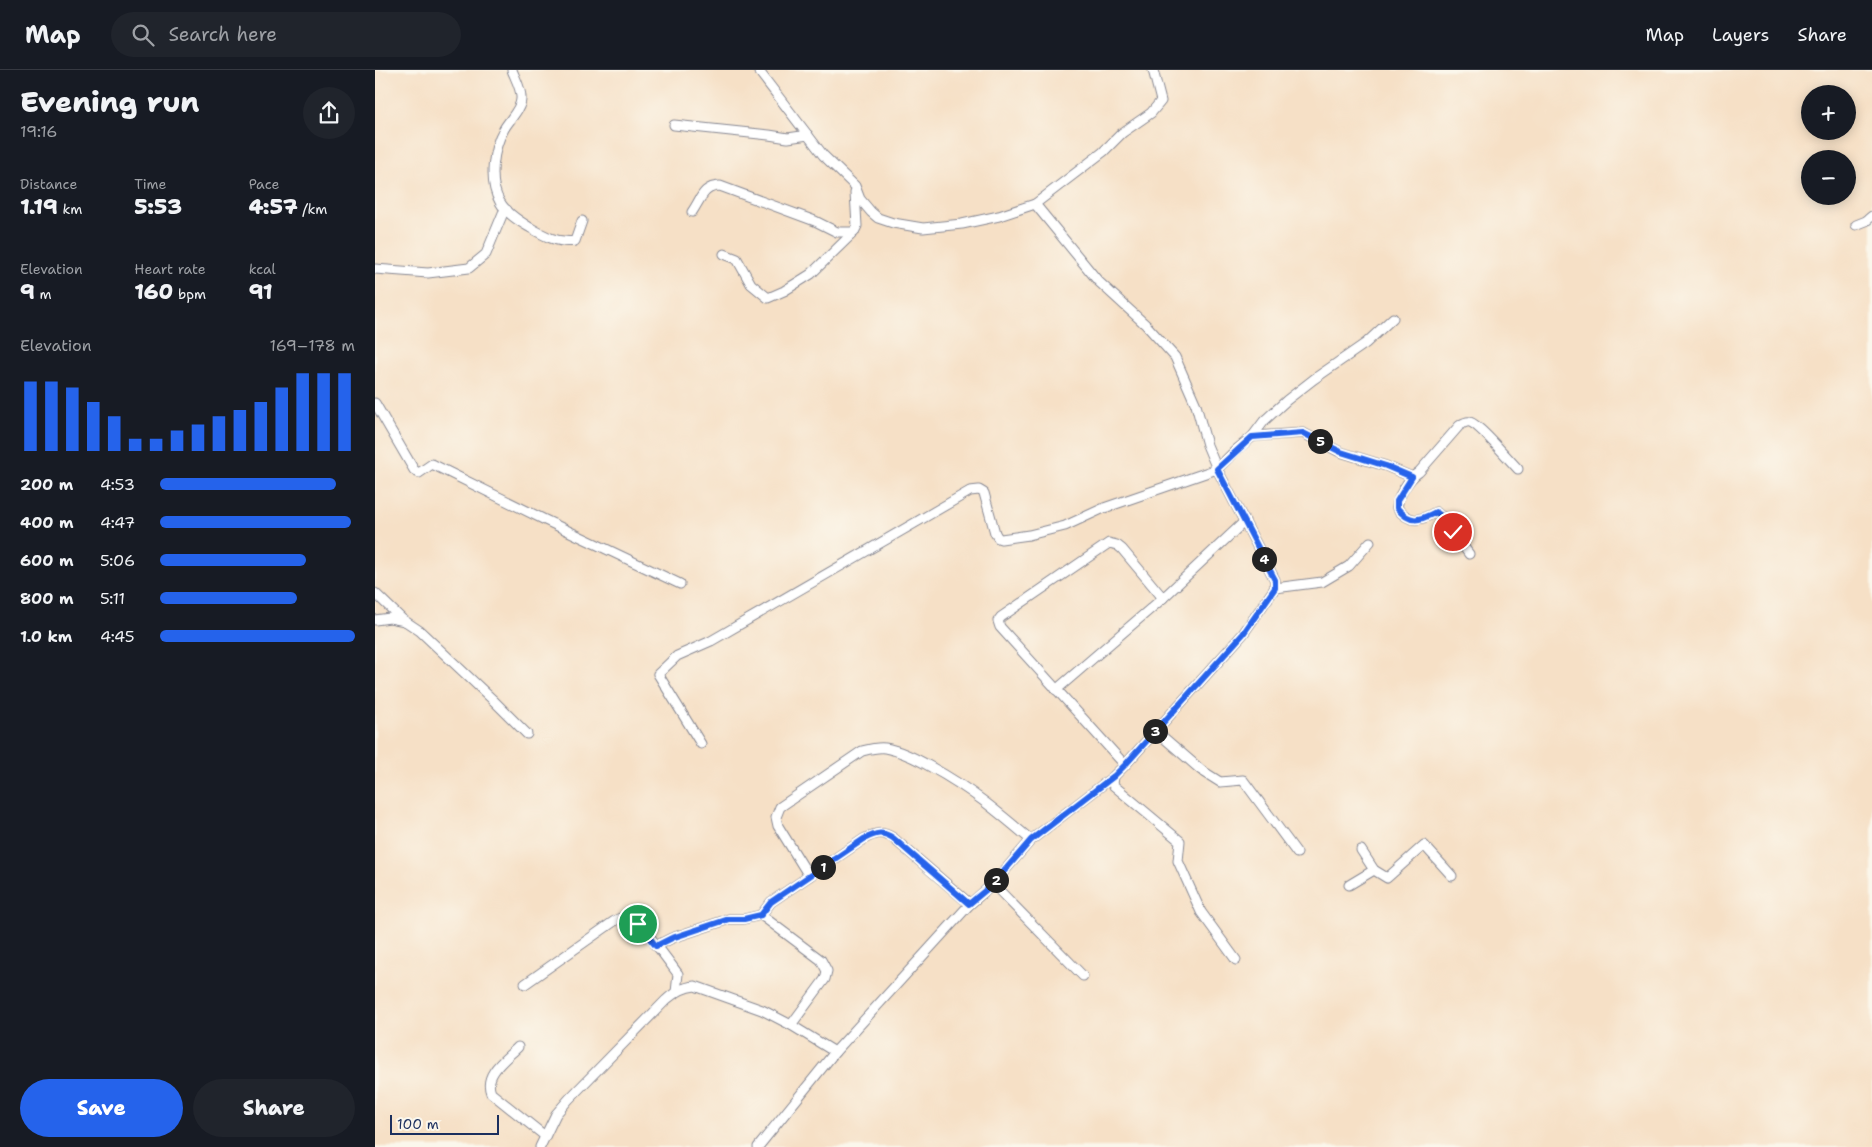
<!DOCTYPE html>
<meta charset="utf-8">
<style>
body{margin:0;font-family:"Shantell Sans",sans-serif;background:#20242c;color:#f1f3f6;height:100vh;display:flex;flex-direction:column;font-size:19px;white-space:nowrap}
*{box-sizing:border-box;margin:0}
p{font-size:16px;color:#9ea1a6}
.icon{flex:none;width:28px;height:28px;fill:none;stroke:currentColor;stroke-width:2;stroke-linecap:round;stroke-linejoin:round}
.map{position:relative;flex:1;overflow:hidden}
.panel{display:flex;flex-direction:column;background:#171b24;width:375px}
.panel>*{flex:none}
.buttons{position:absolute;left:1426px;top:15px;display:grid;gap:10px}
.buttons a{display:grid;place-items:center;width:55px;height:55px;border-radius:50%;background:#171b24;box-shadow:0 2px 12px #0003;font-size:25px}
.scale{position:absolute;left:15px;bottom:12px;width:109px;box-sizing:border-box;padding-left:5px;border:2px solid #1b2f5e;border-top:0;font-size:14px;line-height:18px;white-space:nowrap;color:#1b2f5e;-webkit-text-stroke:4px #fbf7ec;paint-order:stroke}
.pin{position:absolute;display:grid;place-items:center;width:42px;height:42px;color:#fff;margin:-21px;border:2px solid #fff;border-radius:50%;box-shadow:0 1px 5px #0007}
.km{position:absolute;width:25px;height:25px;margin:-12px;border-radius:50%;background:#222;color:#fff;font-size:14px;line-height:25px;text-align:center}
.round{display:grid;place-items:center;flex:none;width:52px;height:52px;border-radius:26px;background:#20242c}
.head{display:flex;align-items:center;justify-content:space-between;height:85px;padding:0 20px}
h1{font-size:28px;font-weight:800;line-height:38px}
.figures{display:grid;grid-template-columns:repeat(3,1fr);gap:8px;height:85px;padding:5px 20px}
.figures div{display:grid;align-content:center}
.figures b{font-size:21px;font-weight:800}
.figures small{font-size:14px;font-weight:400}
.figures p{font-size:14px}
.chart{height:140px;padding:10px 20px}
.chart p{display:flex;justify-content:space-between}
.chart svg{width:100%;height:90px;margin-top:5px;stroke:#2563eb;stroke-width:6}
.primary-button{display:flex;gap:10px;margin-top:auto;padding:10px 20px}
.primary-button a{flex:1;height:58px;border-radius:30px;background:#2563eb;color:#fff;font-size:20px;font-weight:800;line-height:58px;text-align:center}
.primary-button a+a{background:#20242c;color:#f1f3f6}
ul{padding:0 20px;list-style:none;font-size:16px}
li{display:grid;grid-template-columns:80px 60px 1fr;align-items:center;height:38px}
li i{height:12px;border-radius:6px;background:#2563eb}
header{display:flex;align-items:center;gap:30px;box-sizing:border-box;height:70px;padding:0 25px;background:#171b24;border-bottom:1px solid #363941}
header strong{font-size:24px}
nav{display:flex;gap:28px;margin-inline-start:auto;font-size:18px}
.search{width:350px;height:45px;background:#20242c;display:flex;align-items:center;gap:12px;box-sizing:border-box;padding:0 18px;border-radius:28px;color:#9ea1a6;font-size:19px}
main{display:flex;flex:1;min-height:0}
.map>svg:first-child{display:block}
.lines{fill:none;stroke-linecap:round;stroke-linejoin:round}
.minor-casing{stroke:#888892;stroke-width:11}
.minor{stroke:#fff;stroke-width:9}
.route-casing{stroke:#fff;stroke-width:10}
.route{stroke:#2563eb;stroke-width:6}
</style>
<header>
<strong>Map</strong>
<div class="search"><svg class="icon" aria-label="search" viewBox="0 0 24 24"><circle cx="10" cy="10" r="6"/><path d="M15 15l6 6"/></svg>Search here</div>
<nav><a>Map</a><a>Layers</a><a>Share</a></nav>
</header>
<main>
<section class="panel">
<div class="head"><div><h1>Evening run</h1><p>19:16</p></div><a class="round"><svg class="icon" aria-label="share" viewBox="0 0 24 24"><path d="M12 15V3M7 8l5-5 5 5M5 13v7h14v-7"/></svg></a></div>
<div class="figures">
<div><p>Distance</p><b>1.19<small> km</small></b></div>
<div><p>Time</p><b>5:53</b></div>
<div><p>Pace</p><b>4:57<small> /km</small></b></div>
</div>
<div class="figures">
<div><p>Elevation</p><b>9<small> m</small></b></div>
<div><p>Heart rate</p><b>160<small> bpm</small></b></div>
<div><p>kcal</p><b>91</b></div>
</div>
<div class="chart"><p><span>Elevation</span>169–178 m</p>
<svg viewBox="0 0 160 44" preserveAspectRatio="none"><path d="M5 44V10M15 44V10M25 44V13M35 44V20M45 44V27M55 44V38M65 44V38M75 44V34M85 44V31M95 44V27M105 44V24M115 44V20M125 44V13M135 44V6M145 44V6M155 44V6"/></svg>
</div>
<ul>
<li><b>200 m</b>4:53<i style="width:90%"></i></li>
<li><b>400 m</b>4:47<i style="width:98%"></i></li>
<li><b>600 m</b>5:06<i style="width:75%"></i></li>
<li><b>800 m</b>5:11<i style="width:70%"></i></li>
<li><b>1.0 km</b>4:45<i style="width:100%"></i></li>
</ul>
<div class="primary-button"><a>Save</a><a>Share</a></div>
</section>
<div class="map">
<svg width="1497" height="1077" viewBox="0 0 1497 1077">
<rect width="100%" height="100%" fill="#fbf7ec"/>
<filter id="ink" filterUnits="userSpaceOnUse"><feTurbulence type="fractalNoise" baseFrequency=".02" numOctaves="2"/><feDisplacementMap in="SourceGraphic" scale="10" xChannelSelector="R" yChannelSelector="G"/><feConvolveMatrix kernelMatrix="1 2 1 2 8 2 1 2 1" color-interpolation-filters="sRGB"/></filter>
<filter id="wash" filterUnits="userSpaceOnUse"><feTurbulence type="fractalNoise" baseFrequency=".0096" numOctaves="4" result="noise"/><feDisplacementMap in="SourceGraphic" scale="20" xChannelSelector="R" yChannelSelector="G"/><feGaussianBlur stdDeviation="1.12" result="paint"/><feColorMatrix in="noise" values="0 0 0 0 0 0 0 0 0 0 0 0 0 0 0 0 0 1.4 0 .05"/><feComposite in="paint" operator="in"/></filter>
<g filter="url(#wash)">
<rect width="100%" height="100%" fill="#f6e0c6"/>
</g>
<g filter="url(#ink)">
<g class="lines">
<g class="minor-casing">
<g id="minor">
<path d="M137 0C140 8 147 20 146 29 146 39 134 50 129 59 118 78 113 112 125 132 131 143 144 151 154 157 168 165 183 174 200 171L207 151"/>
<path d="M383 0 448 85 480 116 485 129 496 142 503 148 518 153 548 158 587 154 624 146 660 134 728 82 747 63 776 43 786 31 778 0"/>
<path d="M299 55 394 65 413 68 433 65"/>
<path d="M317 142C326 129 328 116 345 116L440 151 462 162H479"/>
<path d="M1481 155 1491 151 1497 146"/>
<path d="M349 184 362 189 376 214 393 228 409 221 436 204 479 162 482 156 480 122"/>
<path d="M0 199 53 203 94 198 111 184 128 143 132 140"/>
<path d="M0 333 39 400 44 403 57 394 168 449 305 514"/>
<path d="M877 367 889 351 912 330 939 309 991 273 1018 248"/>
<path d="M1094 484C1083 470 1075 452 1061 442 1045 451 1035 454 1022 438 1023 426 1033 409 1044 402L1084 356C1087 354 1091 351 1095 352 1105 355 1134 390 1143 399"/>
<path d="M900 518 947 512 974 496 995 472"/>
<path d="M0 523 29 551"/>
<path d="M0 550 15 548 30 551 45 561 117 629 152 664"/>
<path d="M681 620 788 528 870 451"/>
<path d="M781 661 826 700 845 712 868 710 922 783"/>
<path d="M326 674 283 604 302 586 336 571 595 421 604 420 609 423 620 463 623 468 626 469 654 465 690 456 729 438 842 399 862 379 877 367 881 366 928 363 965 382 1011 396 1037 407"/>
<path d="M750 695 625 557 623 551 626 547 734 473 742 475 747 479 788 528"/>
<path d="M739 706 738 715 805 771 803 791 826 842 861 890"/>
<path d="M986 780 999 800 1012 808 1049 775 1077 806"/>
<path d="M434 806 403 756 401 747 405 737 487 681C495 679 502 677 510 678 527 681 542 689 556 697 596 719 622 741 656 770"/>
<path d="M618 814 708 906"/>
<path d="M974 815 999 800"/>
<path d="M386 845 446 890 452 901 450 909 416 955"/>
<path d="M281 876 297 868 354 849H369L386 845 396 832 489 769C500 763 507 761 518 768L595 834"/>
<path d="M150 914 238 852C244 848 250 845 257 849 267 854 295 893 303 904L301 922"/>
<path d="M143 977C131 989 108 1004 116 1023L170 1066"/>
<path d="M165 1077 181 1044 194 1029 291 930C300 922 308 917 320 916L387 940 416 955 460 982"/>
<path d="M383 1077 460 982 595 834 618 814 656 770 739 706 750 695 868 564 900 518V510L842 399 832 375 821 335 800 287 771 255 723 211 660 134"/>
</g>
</g>
<use href="#minor" class="minor"/>
</g>
</g>
<g class="lines" filter="url(#ink)">
<g class="route-casing">
<path id="route" d="M263 854 281 876 297 868 354 849H369L386 845 396 832 489 769C501 763 507 761 518 768L594 834 618 814 656 770 739 706 750 695 868 564 900 518V510L842 399 877 367 928 363 966 382 1011 396 1037 407 1022 431V438C1035 454 1044 451 1061 442L1070 449 1078 462"/>
</g>
<use href="#route" class="route"/>
</g>
</svg>
<div class="buttons">
<a>+</a>
<a>−</a>
</div>
<div class="scale">100 m</div>
<div class="pin" style="left:263px;top:854px;background:#1e9e55"><svg class="icon" aria-label="arrive" viewBox="0 0 24 24"><path d="M6 21V4h12l-3 4 3 4H6"/></svg></div>
<div class="pin" style="left:1078px;top:462px;background:#d93025"><svg class="icon" aria-label="check" viewBox="0 0 24 24"><path d="M5 12l5 5 9-10"/></svg></div>
<b class="km" style="left:448px;top:797px">1</b>
<b class="km" style="left:621px;top:810px">2</b>
<b class="km" style="left:780px;top:661px">3</b>
<b class="km" style="left:889px;top:489px">4</b>
<b class="km" style="left:945px;top:371px">5</b>
</div>
</main>
